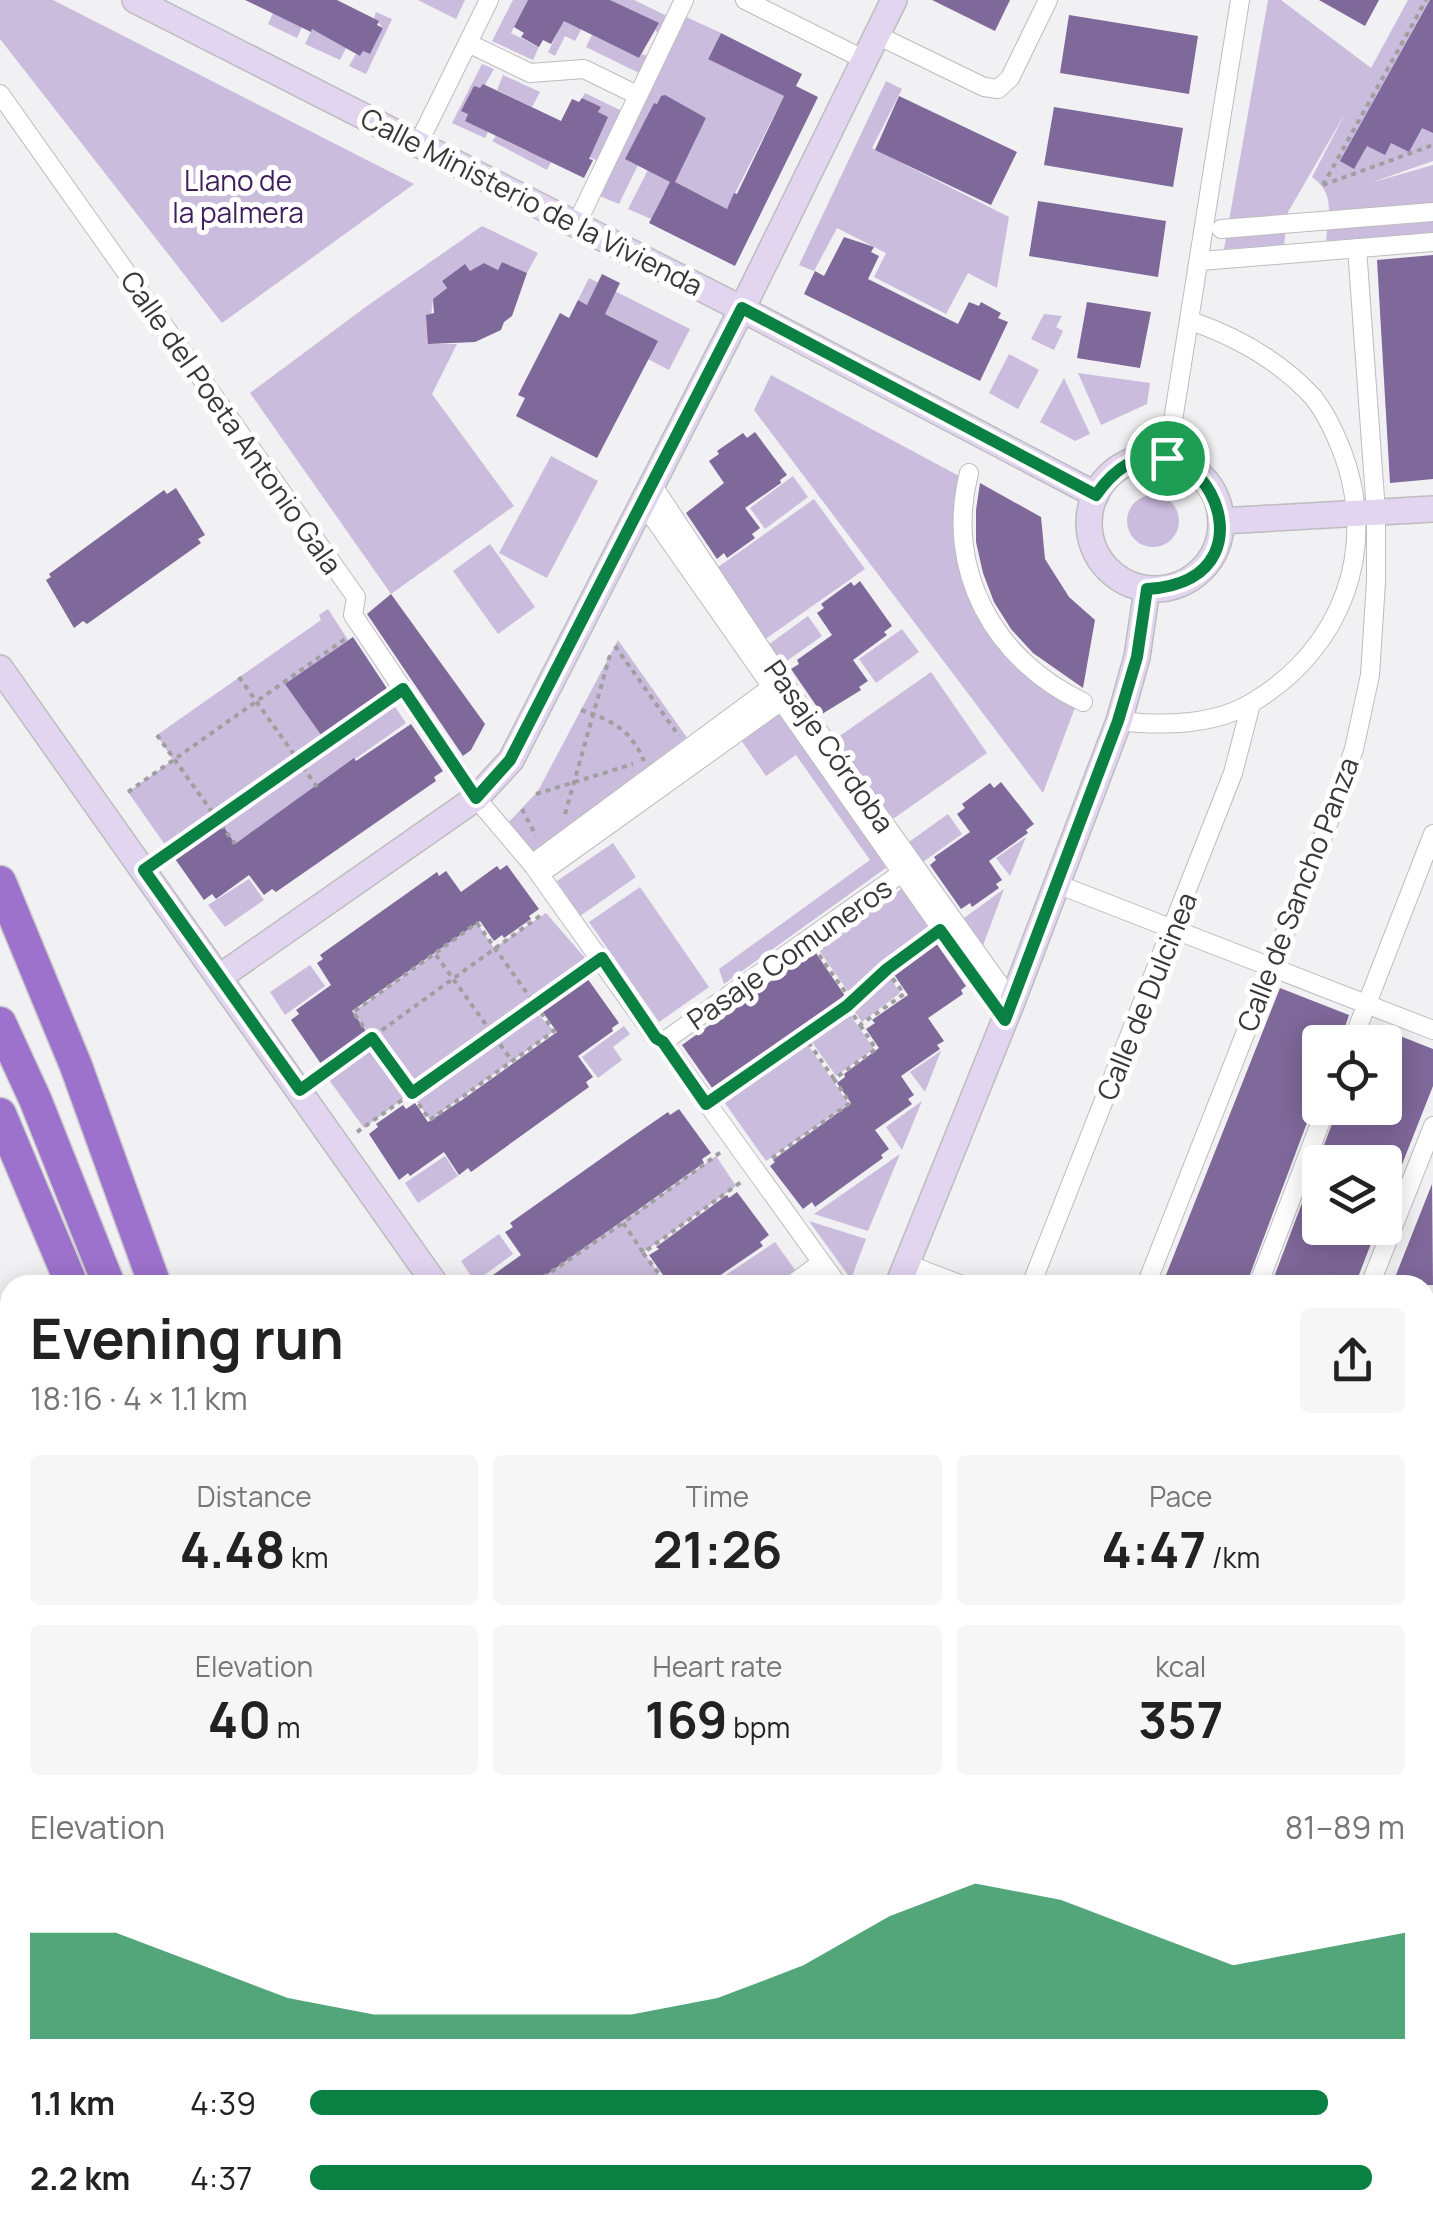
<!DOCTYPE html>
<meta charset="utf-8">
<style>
body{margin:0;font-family:Manrope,sans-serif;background:#f6f6f6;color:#222;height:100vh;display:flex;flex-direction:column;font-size:38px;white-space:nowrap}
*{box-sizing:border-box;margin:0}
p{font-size:32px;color:#767676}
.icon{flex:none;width:55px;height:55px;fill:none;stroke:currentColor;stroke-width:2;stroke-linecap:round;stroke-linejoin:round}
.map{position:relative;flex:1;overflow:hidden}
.sheet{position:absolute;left:0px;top:1275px;width:1435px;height:962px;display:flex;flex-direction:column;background:#fff;border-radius:30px 30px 0 0;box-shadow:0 5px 25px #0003}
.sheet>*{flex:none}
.controls{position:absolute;left:1302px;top:1025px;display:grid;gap:20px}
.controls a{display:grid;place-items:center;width:100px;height:100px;border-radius:10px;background:#fff;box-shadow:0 5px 25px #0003;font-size:50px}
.pin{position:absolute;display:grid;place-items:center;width:85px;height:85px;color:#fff;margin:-42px;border:5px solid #fff;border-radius:50%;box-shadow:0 2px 10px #0007}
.round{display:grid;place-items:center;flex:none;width:105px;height:105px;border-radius:10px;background:#f6f6f6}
.headline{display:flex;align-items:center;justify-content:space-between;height:170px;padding:0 30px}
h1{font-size:55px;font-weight:700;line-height:75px}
.stats{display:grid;grid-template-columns:repeat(3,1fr);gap:15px;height:170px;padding:10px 30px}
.stats div{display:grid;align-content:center;border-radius:10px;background:#f6f6f6;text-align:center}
.stats b{font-size:50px;font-weight:700}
.stats small{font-size:28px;font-weight:400}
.stats p{font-size:28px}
.chart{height:280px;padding:20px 30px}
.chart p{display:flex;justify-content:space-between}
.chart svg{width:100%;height:180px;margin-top:10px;fill:#0b8043;opacity:.7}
ul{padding:0 30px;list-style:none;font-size:32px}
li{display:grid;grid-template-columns:160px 120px 1fr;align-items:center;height:75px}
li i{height:25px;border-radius:12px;background:#0b8043}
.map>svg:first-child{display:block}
.green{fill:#cabcdd}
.building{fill:#7f689a}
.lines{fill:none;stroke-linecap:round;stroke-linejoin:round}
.street-casing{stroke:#bdbcbf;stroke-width:20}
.secondary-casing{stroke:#bdbcbf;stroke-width:28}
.highway-casing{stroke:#cccbcc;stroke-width:35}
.path{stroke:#9f9ea0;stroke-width:4;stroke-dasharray:5 5;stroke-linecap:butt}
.street{stroke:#fff;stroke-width:18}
.secondary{stroke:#e2d5f0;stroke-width:25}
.highway{stroke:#9d72cc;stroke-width:32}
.route-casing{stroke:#fff;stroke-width:20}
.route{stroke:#0b8043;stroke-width:12}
.labels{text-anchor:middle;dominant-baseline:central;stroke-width:10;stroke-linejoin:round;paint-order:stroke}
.park-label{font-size:28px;fill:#3f1e5d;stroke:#fff}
.street-label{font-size:28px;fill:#393839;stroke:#fff}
</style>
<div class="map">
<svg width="1433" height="2237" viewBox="0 0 1433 2237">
<rect width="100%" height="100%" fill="#f1f0f3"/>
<g class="green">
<path d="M0 0H53L414 184 222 323 0 39Z"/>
<path d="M418 0H465L456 19Z"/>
<path d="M513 0H528L511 33 539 47 533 60 492 41Z"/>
<path d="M610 0H634L667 16 659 33 655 31 658 24Z"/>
<path d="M1268 0H1281L1371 68 1408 0H1433V161L1370 183 1433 165V233L1326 241C1328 215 1336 194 1312 177L1346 112 1288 212 1284 245 1224 249Z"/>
<path d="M566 3 581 30 575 41 565 36 555 56 548 52 562 24Z"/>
<path d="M376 12 392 19 366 74 349 66 356 54 360 56 363 51 370 54 383 28 374 18Z"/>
<path d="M273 13 302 27 297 38 268 24Z"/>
<path d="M684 16 721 33 708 58 784 96 727 209 700 195 664 193 651 219 628 209 648 170 672 183 682 168 680 166 706 118 661 96 657 104 654 103 632 146 630 162 638 165 619 204 597 195Z"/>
<path d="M312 29 347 46 340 60 305 44Z"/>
<path d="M592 35 639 58 642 54 647 56 639 73 586 47Z"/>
<path d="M482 64 494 69 465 120 488 132 485 138 452 123Z"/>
<path d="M503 75 540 92 532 107 497 90Z"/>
<path d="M886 81 902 89 872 148 1009 217 997 288 968 273 946 314 874 277 886 253 837 228 814 271 799 265Z"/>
<path d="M585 93 622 111 598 161 587 156 600 107 582 98Z"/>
<path d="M496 136 527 151 532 145 551 162 547 170 492 141Z"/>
<path d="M482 226 538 253 527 273 502 262 498 270 484 263 470 271 464 265 442 281 447 288 433 299 428 344H457L432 394 514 506 391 594 250 393 367 306Z"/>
<path d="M589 278 690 329 669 370 648 359 657 341 578 300Z"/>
<path d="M1044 314 1062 316 1056 327 1063 331 1054 350 1031 339Z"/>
<path d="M1009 354 1039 370 1018 409 989 393Z"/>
<path d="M1078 373 1150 383 1147 404 1101 425Z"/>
<path d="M771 375 959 476 958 497 974 604 995 644 1031 678 1076 705 1043 793 754 410Z"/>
<path d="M1064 378 1090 434 1075 441 1040 422Z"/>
<path d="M551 456 598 481 547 578 499 553Z"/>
<path d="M793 476 808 497 765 529 750 508Z"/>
<circle cx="1153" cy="521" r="26"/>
<path d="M814 499 865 569 764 640 714 570Z"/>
<path d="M490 544 535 607 498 634 453 571Z"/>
<path d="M328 609 348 640 286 684 387 695 406 723 235 844 217 819 170 852 128 792 173 760 157 735 321 620 319 615Z"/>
<path d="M808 616 822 636 781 665 768 645Z"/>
<path d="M902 629 919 652 876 683 859 659Z"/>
<path d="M618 640 690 742 530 854 508 823 538 791Z"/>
<path d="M931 672 987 753 890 821 834 740Z"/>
<path d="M781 711 890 865 724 984 719 969 870 860 796 755 766 776 741 740Z"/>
<path d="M948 814 962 834 920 864 906 844Z"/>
<path d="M1026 837 1010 876 996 858Z"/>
<path d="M613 843 636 877 580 916 557 881Z"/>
<path d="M249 879 264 900 225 927 208 905Z"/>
<path d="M640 887 709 987 659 1022 589 922Z"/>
<path d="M904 887 937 931 885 967 884 972 852 997 818 949Z"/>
<path d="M1004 889 981 951 960 921Z"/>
<path d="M546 913 592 966 532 1008 554 1031 430 1120 411 1093 364 1128 324 1073 372 1038 353 1012 477 923 494 948Z"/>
<path d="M310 965 325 986 285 1015 270 992Z"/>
<path d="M888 974 900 993 862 1022 850 1005Z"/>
<path d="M846 1009 874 1049 836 1076 807 1035Z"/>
<path d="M624 1026 630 1034 613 1047 622 1060 598 1078 582 1057Z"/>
<path d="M803 1038 849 1104 766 1161 720 1096Z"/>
<path d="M941 1051 925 1092 910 1072Z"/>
<path d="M922 1101 902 1150 886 1127Z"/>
<path d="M900 1154 868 1231 814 1214Z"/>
<path d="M445 1156 458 1176 418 1203 405 1183Z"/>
<path d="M716 1156 736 1186 644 1252 659 1274 644 1285H547L542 1278Z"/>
<path d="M809 1221 866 1239 851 1279Z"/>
<path d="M499 1234 513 1254 475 1282 461 1261Z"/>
<path d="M775 1242 798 1274 783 1285H711Z"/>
<path d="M772 2228H1066L1073 2237H768Z"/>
</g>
<g class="building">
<path d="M245 0H337L379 21 377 25 383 28 370 54 363 51 360 56 312 29 311 32Z"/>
<path d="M528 0H610L659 23 639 58 564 21 551 44 543 40 539 47 521 37 524 33 514 27Z"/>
<path d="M932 0H1010L995 31Z"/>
<path d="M1319 0H1379L1365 26Z"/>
<path d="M1430 0H1433V133L1422 128 1409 152 1391 143 1385 155 1367 146 1354 169 1340 161Z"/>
<path d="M1069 15 1198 36 1189 94 1060 73Z"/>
<path d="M721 33 802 74 796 86 818 97 735 266 649 223 670 182 625 159 654 103 657 104 661 96 665 95 706 118 675 182 727 209 734 193 737 194 784 96 708 59Z"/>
<path d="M483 84 561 121 572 99 579 102 582 98 601 107 598 112 608 117 589 159 593 160 584 178 465 121 468 114 461 111 474 86 480 88Z"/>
<path d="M899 96 1017 152 991 205 875 150Z"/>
<path d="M1054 107 1183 128 1173 187 1044 165Z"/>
<path d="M1038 201 1166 221 1158 277 1029 256Z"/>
<path d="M844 237 874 247 871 252 879 256 868 279 958 324 969 302 979 306 981 302 1001 313 998 318 1008 322 980 381 804 294 815 271 824 276Z"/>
<path d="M1433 255V479L1390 483 1377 260Z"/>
<path d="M502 262 527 273 512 316 504 322 501 330 475 342 428 344 426 315 434 313 433 299 447 288 442 281 465 264 470 271 484 263 498 270Z"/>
<path d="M602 274 620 283 605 314 658 341 597 458 516 416 525 398 518 395 560 313 569 318 578 300 587 305Z"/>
<path d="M1087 302 1151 312 1140 368 1077 358Z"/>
<path d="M755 432 787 475 780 480 781 483 745 508 760 528 752 534 755 538 727 558 724 553 717 559 686 513 724 483 709 461 719 454 717 451 743 433 747 438Z"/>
<path d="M980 483 1041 517 1045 559 1069 597 1095 620 1083 688 1033 653 1011 629 994 602 983 573 976 542V510Z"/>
<path d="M176 488 205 535 198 539 201 543 87 624 83 621 74 628 46 580 51 577 49 574 164 490 167 494Z"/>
<path d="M860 581 892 626 884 632 887 635 853 660 868 681 859 687 861 690 822 714 791 669 799 664 797 660 832 635 817 613 824 608 821 604 851 582 854 586Z"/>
<path d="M391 594 485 724 471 750 463 756 367 614Z"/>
<path d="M353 637 390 693 324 739 285 684Z"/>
<path d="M411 724 443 771 434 777 436 781 276 892 272 889 264 895 249 875 216 899 212 894 204 900 173 856 181 851 179 847 220 821 235 844 354 758 356 761Z"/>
<path d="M1001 782 1034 824 1026 830 1028 833 989 861 1002 880 996 884 999 888 972 907 970 903 961 909 930 865 936 860 934 857 970 832 957 814 965 808 962 804 990 783 994 788Z"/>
<path d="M507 865 539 909 529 916 531 919 504 938 502 935 494 941 480 921 352 1011 366 1031 358 1037 361 1041 331 1063 328 1059 321 1064 291 1020 299 1014 296 1010 331 985 317 963 323 959 320 955 437 872 439 876 446 871 461 892 497 866 500 870Z"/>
<path d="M936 943 966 986 961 990 963 994 928 1018 944 1041 937 1045 940 1049 901 1076 914 1095 908 1099 912 1104 875 1130 889 1149 881 1155 883 1158 815 1207 812 1202 803 1209 770 1166 775 1162 773 1160 851 1103 837 1083 845 1077 844 1074 879 1048 866 1029 875 1023 872 1020 908 995 893 973 901 968 899 964 927 945 929 948Z"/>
<path d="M816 953 847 999 841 1003 843 1006 728 1088 725 1085 715 1092 682 1045 807 955 809 958Z"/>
<path d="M587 978 619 1023 612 1028 613 1031 578 1056 593 1077 586 1082 589 1087 471 1172 468 1168 459 1175 444 1152 410 1176 408 1173 399 1180 369 1134 378 1127 376 1124 403 1105 406 1109 415 1103 428 1122 462 1100 557 1032 542 1011 550 1006 547 1002 577 980 579 984Z"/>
<path d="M1280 988 1349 1015 1340 1042H1320V1097L1314 1104 1246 1285H1162Z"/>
<path d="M1372 1025 1433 1049V1086L1386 1205 1385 1162H1320V1228H1377L1355 1285H1271L1338 1108H1385V1042H1365Z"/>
<path d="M679 1109 711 1153 702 1159 704 1163 532 1285H479L521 1255 505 1232 513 1227 510 1223 626 1141 668 1112 670 1115Z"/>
<path d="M1432 1184 1433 1285H1392Z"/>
<path d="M737 1192 769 1235 760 1242 763 1246 706 1285H649L663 1275 649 1255 659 1249 656 1247 727 1195 729 1198Z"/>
</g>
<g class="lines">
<g class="street-casing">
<g id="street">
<path d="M745 0 865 60"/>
<path d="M877 35 984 87 998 89 1010 78 1048 0"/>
<path d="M468 43 530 73 584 69 637 95"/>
<path d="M0 94 356 597 353 615 476 798 532 864 656 1038 663 1042 838 1285"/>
<path d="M418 144 489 0"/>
<path d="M576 225 684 0"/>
<path d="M1221 229 1433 212"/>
<path d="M1201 261 1433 242"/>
<path d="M1167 458 1240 0"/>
<path d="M969 473C944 570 994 660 1083 702"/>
<path d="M653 486 782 680 1012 1002"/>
<path d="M643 503 1005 1020"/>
<path d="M1119 721C1162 726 1214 726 1253 702 1343 648 1379 548 1342 451 1335 433 1325 412 1313 397 1279 360 1237 337 1191 321"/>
<path d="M532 864 777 683"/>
<path d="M540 874 787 697"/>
<path d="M1057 884 1433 1030"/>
<path d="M663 1042 910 867"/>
<path d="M1352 1042 1433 834"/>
<path d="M907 1264 962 1285"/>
<path d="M791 1285 821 1263"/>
<path d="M1031 1285 1233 773 1251 704"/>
<path d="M1146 1285 1333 811 1354 749 1370 675 1376 582V512L1357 248"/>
<path d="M1258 1285 1326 1108"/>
<path d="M1370 1285 1433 1126"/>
<path d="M1425 1438 1433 1417"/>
<path d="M1425 1467 1433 1470"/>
<path d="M1425 1724 1433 1703"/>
<path d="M1425 1830 1433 1833"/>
<path d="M1425 2016 1433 1995"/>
<path d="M1212 2228 1219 2237"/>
<path d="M1345 2228 1352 2237"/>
<path d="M739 2237 743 2228"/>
<path d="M1129 2237 1142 2228"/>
</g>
</g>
<g class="secondary-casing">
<g id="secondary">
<path d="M135 0 742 309 1096 495"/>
<circle cx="1155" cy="523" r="66"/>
<path d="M1221 521 1433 509"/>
<path d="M0 668 436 1285"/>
<path d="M221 976 476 798 511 760 742 309 894 0"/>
<path d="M898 1285 1012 1002 1119 721 1137 657 1147 589"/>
<path d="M0 1362 10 1386"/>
<path d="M533 2228 536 2237"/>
<path d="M1099 2228 1106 2237"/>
<path d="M173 2237 176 2228"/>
</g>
</g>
<g class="highway-casing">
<g id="highway">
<path d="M0 882 76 1066 155 1285"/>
<path d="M0 1023 35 1099 109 1285"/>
<path d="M0 1114 72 1285"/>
<path d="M344 2228 346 2237"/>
<path d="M394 2228 396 2237"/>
<path d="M447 2228 449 2237"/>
<path d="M237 2237 240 2228"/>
</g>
</g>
<g class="path">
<path d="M1323 185 1426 0"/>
<path d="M1323 185 1433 145"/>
<path d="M615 646 679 736"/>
<path d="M239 677 317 787"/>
<path d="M581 710C612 720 631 730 644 761"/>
<path d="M157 735 235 844"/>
<path d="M128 792 345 639"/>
<path d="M536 794 633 764"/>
<path d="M522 809 536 836"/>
<path d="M565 814 610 655"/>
<path d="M161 858 387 700"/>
<path d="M477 923 554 1031 430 1120 353 1012Z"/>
<path d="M436 955 512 1061"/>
<path d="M819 955 851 1000 929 939"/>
<path d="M851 1000 846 1004 860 1025 904 994 888 972"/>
<path d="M847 1006 804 1036 834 1079 876 1049 860 1025"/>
<path d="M317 1077 544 913"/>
<path d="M722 1094 804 1036"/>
<path d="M357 1132 586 970"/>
<path d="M772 1158 850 1103 834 1079"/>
<path d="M643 1252 623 1223 721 1152"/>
<path d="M547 1285 542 1278 623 1223"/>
<path d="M644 1285 659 1274 643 1253 741 1182"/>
<path d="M784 2228 912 2237"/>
<path d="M988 2228 994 2237 1042 2228"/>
<path d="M957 2237 963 2228"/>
</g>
<use href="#street" class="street"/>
<use href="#secondary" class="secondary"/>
<use href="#highway" class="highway"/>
</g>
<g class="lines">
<g class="route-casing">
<path id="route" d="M742 308 1096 495C1183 372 1297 581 1147 589L1137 657 1118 721 1005 1020 940 930 887 969 847 1006 706 1104 663 1042 656 1038 602 958 412 1093 372 1038 300 1090 144 870 403 689 476 798 510 760Z"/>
</g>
<use href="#route" class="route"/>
</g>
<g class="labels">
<g class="park-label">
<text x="238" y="180">Llano de<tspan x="238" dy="32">la palmera</tspan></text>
</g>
<g class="street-label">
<text transform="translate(532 201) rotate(27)">Calle Ministerio de la Vivienda</text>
<text transform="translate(232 422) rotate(55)">Calle del Poeta Antonio Gala</text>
<text transform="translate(830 746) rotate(55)">Pasaje Córdoba</text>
<text transform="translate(1297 894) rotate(-69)">Calle de Sancho Panza</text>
<text transform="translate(789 953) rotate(-35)">Pasaje Comuneros</text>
<text transform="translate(1146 996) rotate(-68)">Calle de Dulcinea</text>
</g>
</g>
</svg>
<div class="controls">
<a><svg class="icon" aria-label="locate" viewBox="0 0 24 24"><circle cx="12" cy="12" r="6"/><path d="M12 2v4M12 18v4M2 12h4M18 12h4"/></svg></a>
<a><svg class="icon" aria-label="layers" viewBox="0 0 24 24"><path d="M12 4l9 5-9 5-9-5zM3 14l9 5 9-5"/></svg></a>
</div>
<div class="pin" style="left:1167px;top:458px;background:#1e9e55"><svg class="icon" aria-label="arrive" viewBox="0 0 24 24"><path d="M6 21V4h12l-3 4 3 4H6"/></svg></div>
<section class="sheet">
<div class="headline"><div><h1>Evening run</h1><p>18:16 · 4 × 1.1 km</p></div><a class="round"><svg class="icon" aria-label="share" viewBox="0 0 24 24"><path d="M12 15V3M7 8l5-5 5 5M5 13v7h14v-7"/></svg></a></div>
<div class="stats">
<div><p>Distance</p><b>4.48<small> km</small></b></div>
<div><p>Time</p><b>21:26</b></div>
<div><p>Pace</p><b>4:47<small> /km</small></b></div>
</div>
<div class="stats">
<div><p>Elevation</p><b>40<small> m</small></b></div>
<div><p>Heart rate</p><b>169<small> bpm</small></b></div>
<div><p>kcal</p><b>357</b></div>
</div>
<div class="chart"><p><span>Elevation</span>81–89 m</p>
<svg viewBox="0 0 160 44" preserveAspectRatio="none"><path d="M0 44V18L10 18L20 26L30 34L40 38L50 38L60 38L70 38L80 34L90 26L100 14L110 6L120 10L130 18L140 26L150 22L160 18V44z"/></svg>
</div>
<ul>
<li><b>1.1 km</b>4:39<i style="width:93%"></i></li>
<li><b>2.2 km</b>4:37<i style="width:97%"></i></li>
</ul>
</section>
</div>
